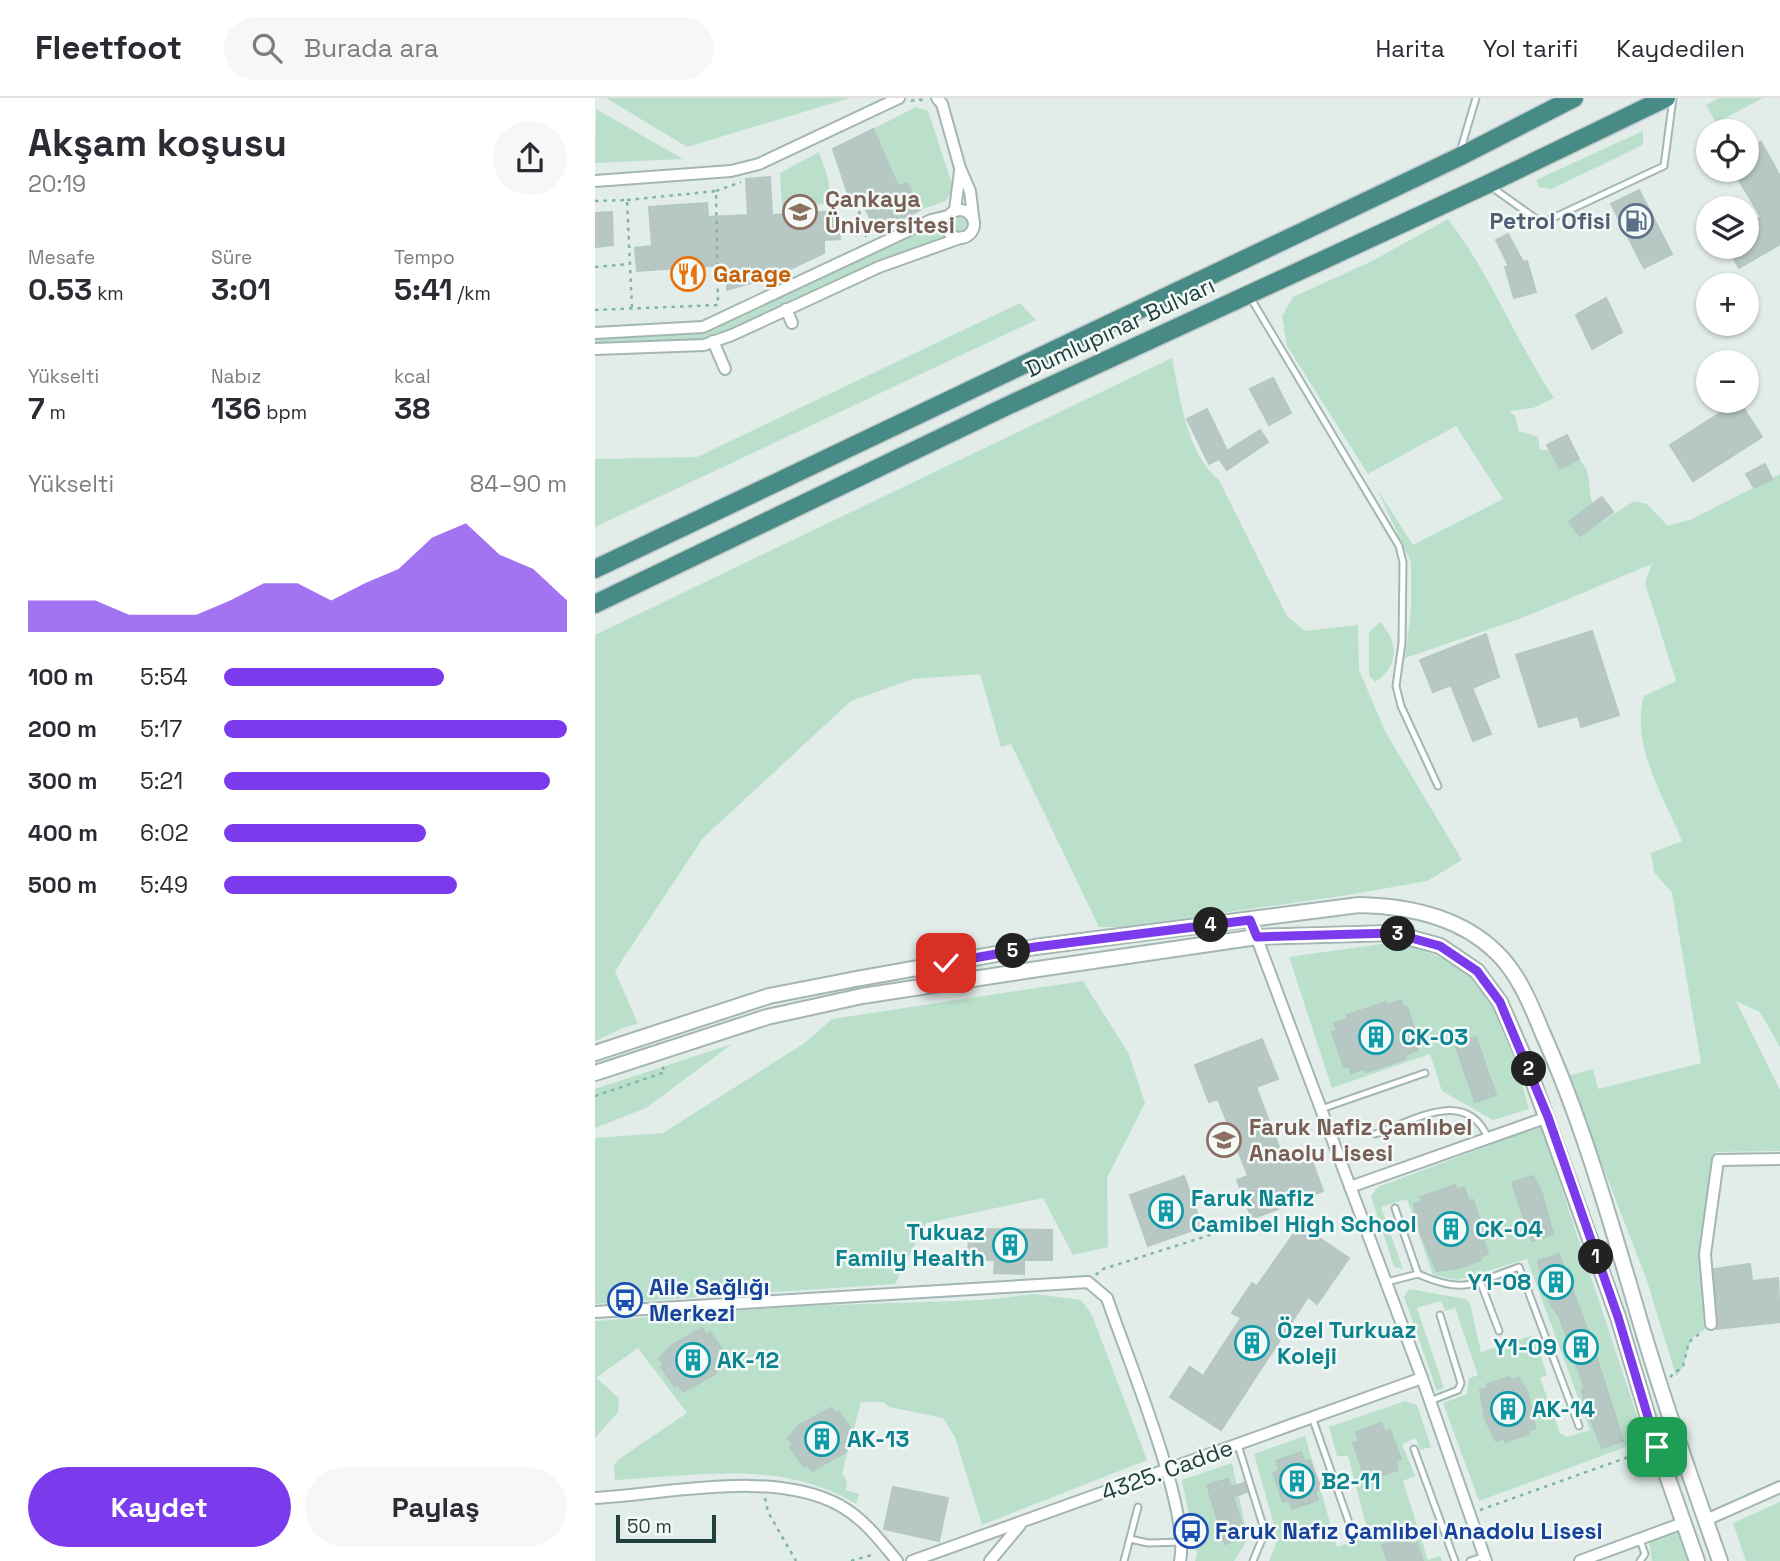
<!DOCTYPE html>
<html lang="tr">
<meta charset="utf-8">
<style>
body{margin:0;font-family:"Space Grotesk",sans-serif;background:#f7f7f7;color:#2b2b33;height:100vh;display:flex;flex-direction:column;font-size:26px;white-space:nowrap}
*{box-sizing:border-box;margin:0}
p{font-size:23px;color:#7c7c81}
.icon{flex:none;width:38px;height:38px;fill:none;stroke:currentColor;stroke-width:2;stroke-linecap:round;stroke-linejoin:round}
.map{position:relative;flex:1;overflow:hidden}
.side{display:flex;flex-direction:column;background:#fff;width:595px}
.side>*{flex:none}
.buttons{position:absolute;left:1101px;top:21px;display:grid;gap:14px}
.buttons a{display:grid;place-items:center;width:63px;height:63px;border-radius:50%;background:#fff;box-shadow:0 2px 5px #0004;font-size:35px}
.scale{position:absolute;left:21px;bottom:18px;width:100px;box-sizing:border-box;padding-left:7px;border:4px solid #21403d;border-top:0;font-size:19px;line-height:24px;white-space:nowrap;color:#21403d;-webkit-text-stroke:5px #f3f9f7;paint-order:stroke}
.pin{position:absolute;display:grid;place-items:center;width:60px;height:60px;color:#fff;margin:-30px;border-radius:14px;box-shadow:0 4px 10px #0006}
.km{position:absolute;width:35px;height:35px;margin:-18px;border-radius:50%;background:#222;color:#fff;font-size:19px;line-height:35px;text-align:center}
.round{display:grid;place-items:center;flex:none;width:74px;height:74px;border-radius:37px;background:#f7f7f7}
.head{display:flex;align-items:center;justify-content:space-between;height:119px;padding:0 28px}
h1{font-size:38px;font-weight:700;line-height:52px}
.figures{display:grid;grid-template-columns:repeat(3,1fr);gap:10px;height:119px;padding:7px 28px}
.figures div{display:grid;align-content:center}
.figures b{font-size:30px;font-weight:700}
.figures small{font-size:19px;font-weight:400}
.figures p{font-size:19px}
.chart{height:196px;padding:14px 28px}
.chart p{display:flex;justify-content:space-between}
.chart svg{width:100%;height:126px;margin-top:7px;fill:#7c3aed;opacity:.7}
.cta{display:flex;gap:14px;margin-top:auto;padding:14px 28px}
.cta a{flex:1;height:80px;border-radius:42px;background:#7c3aed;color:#fff;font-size:28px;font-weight:700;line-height:80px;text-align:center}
.cta a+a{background:#f7f7f7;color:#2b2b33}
ul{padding:0 28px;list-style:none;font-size:23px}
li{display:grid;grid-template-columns:112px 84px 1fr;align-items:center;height:52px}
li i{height:18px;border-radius:9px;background:#7c3aed}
header{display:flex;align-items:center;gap:42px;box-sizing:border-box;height:98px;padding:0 35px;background:#fff;border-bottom:2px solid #e1e1e2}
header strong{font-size:33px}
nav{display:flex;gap:38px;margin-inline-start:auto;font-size:24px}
.search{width:490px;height:63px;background:#f7f7f7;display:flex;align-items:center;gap:18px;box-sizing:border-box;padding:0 24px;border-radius:38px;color:#7c7c81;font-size:26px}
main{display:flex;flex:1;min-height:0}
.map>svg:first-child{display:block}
.green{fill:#bae0cb}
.building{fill:#b7c8c4;stroke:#b4c7c3;stroke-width:2}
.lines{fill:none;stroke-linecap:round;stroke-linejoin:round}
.service-casing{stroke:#a4b6b3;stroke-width:9}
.minor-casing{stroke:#a4b6b3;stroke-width:14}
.tertiary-casing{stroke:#a4b6b3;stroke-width:18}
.trunk-casing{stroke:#c1cac9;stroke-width:21}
.path{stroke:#80b3ac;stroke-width:2.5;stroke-dasharray:3.5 5;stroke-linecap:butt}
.service{stroke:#fff;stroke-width:5}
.minor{stroke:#fff;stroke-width:10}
.tertiary{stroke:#fff;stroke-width:14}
.trunk{stroke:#488a86;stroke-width:18}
.route-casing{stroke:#fff;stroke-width:14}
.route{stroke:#7c3aed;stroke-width:9}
.labels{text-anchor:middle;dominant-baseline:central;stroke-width:5;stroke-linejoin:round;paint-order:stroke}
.education-label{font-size:23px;font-weight:bold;fill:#785e54;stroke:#f3f9f7;text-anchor:start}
.service-label{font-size:23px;font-weight:bold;fill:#4e5e75;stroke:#f3f9f7;text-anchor:end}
.food-label{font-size:23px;font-weight:bold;fill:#c56008;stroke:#f3f9f7;text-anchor:start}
.street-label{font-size:23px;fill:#21403d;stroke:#f3f9f7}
.culture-label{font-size:23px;font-weight:bold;fill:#0d838f;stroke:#f3f9f7;text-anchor:start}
.transit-label{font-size:23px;font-weight:bold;fill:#164399;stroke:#f3f9f7;text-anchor:start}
</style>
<header>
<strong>Fleetfoot</strong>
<div class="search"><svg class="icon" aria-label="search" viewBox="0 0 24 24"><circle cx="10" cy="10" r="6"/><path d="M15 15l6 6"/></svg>Burada ara</div>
<nav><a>Harita</a><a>Yol tarifi</a><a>Kaydedilen</a></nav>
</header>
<main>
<section class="side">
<div class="head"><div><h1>Akşam koşusu</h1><p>20:19</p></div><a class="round"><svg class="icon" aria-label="share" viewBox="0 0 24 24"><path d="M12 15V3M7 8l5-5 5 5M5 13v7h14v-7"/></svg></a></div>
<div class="figures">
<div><p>Mesafe</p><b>0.53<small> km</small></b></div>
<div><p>Süre</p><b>3:01</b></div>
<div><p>Tempo</p><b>5:41<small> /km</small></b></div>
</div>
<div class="figures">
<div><p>Yükselti</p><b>7<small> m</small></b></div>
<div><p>Nabız</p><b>136<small> bpm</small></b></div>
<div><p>kcal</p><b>38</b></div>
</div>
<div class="chart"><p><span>Yükselti</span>84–90 m</p>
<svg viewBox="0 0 160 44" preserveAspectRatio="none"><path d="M0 44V33L10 33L20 33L30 38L40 38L50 38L60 33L70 27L80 27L90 33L100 27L110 22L120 11L130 6L140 17L150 22L160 33V44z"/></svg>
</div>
<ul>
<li><b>100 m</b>5:54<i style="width:64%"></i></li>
<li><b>200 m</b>5:17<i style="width:100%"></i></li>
<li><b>300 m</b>5:21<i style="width:95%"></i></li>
<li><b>400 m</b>6:02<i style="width:59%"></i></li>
<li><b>500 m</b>5:49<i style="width:68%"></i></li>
</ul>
<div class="cta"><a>Kaydet</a><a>Paylaş</a></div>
</section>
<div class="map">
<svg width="1185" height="1463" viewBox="0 0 1185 1463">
<rect width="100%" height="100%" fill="#e2edea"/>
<g class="green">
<path d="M11 0H255L92 49Z"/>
<path d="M1124 0H1168L1121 25 1111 7Z"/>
<path d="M321 9 333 13 358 89 351 103 325 112 312 85 303 88 278 31Z"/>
<path d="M1 11 88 61 0 65Z"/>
<path d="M1048 33V46L1044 49 956 91 944 89 941 82Z"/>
<path d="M224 54 233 80 236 105 187 111 185 75Z"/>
<path d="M365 112 373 115 378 130 372 137 284 169 109 247 0 251V235L108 229Z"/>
<path d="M853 121C896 177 920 242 959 300L938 310 914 313 920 318 924 333 943 339 945 352H955L965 371 984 361C999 375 991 390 998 406L974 424 985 438 1039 403 1052 406 1073 428 1097 421 1185 376V949L1165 914 1141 903 1185 992V1053L1121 1054C1108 1111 1112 1166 1115 1224 1111 1233 1104 1233 1098 1240 1089 1252 1093 1267 1081 1278L1052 1183 973 978 998 971 1003 991 1106 965 1077 795 1059 774 1056 755 1087 743C1069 699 1035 647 1049 598L1081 583 1050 485 1057 466 927 520 810 560 816 511V464L782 391 818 447 908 401 861 328 773 376 692 248 687 218 698 199 775 164Z"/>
<path d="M425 205 441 222 0 429V361L102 359Z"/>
<path d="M577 260C585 299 591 355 624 382L692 518 710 533 763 527 764 572 791 635 867 762 832 783 747 798 527 829H504L416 646 406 649 385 576 318 581 256 603 108 740 20 873 43 926C26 928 16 937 0 943V537Z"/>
<path d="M785 524C804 544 804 568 780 584L774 578V534Z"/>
<path d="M800 844C827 852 858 861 880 880 913 911 921 969 934 1011L898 1022 847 993 835 956 737 990 694 859Z"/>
<path d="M488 883 534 956 550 1005 512 1080 513 1149 478 1157 448 1100 331 1125 300 1186 0 1206V1040L68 1035 211 944 237 921Z"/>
<path d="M137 946 51 1010 0 1030V991Z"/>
<path d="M946 1028 1050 1342 884 1403 848 1305 872 1296 874 1280 883 1277 860 1210 850 1213 846 1203 822 1210 849 1290 842 1293 809 1199 814 1191 871 1201 875 1206 886 1254 939 1237 952 1277 945 1280 965 1335 972 1339 995 1332 932 1161 863 1182 838 1177 812 1101 786 1109 808 1171 799 1169 776 1098 783 1089Z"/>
<path d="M439 1196 486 1202 497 1217 552 1362 387 1427 360 1339 348 1320 294 1309 288 1304H266L247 1375 252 1384 251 1392 264 1396 261 1406C188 1361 102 1378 20 1382L19 1367 24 1361 92 1315 43 1250 1 1280 24 1300 23 1314 0 1340V1223L208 1208 388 1202Z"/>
<path d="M810 1303 822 1307 836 1349 825 1352 821 1340 807 1346 820 1378 808 1383 833 1462 845 1458 847 1463H674L683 1441 659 1356 710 1338 742 1449 774 1438 753 1358H742L734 1329Z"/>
<path d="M637 1365 653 1441 639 1463H600L602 1456 587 1382Z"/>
<path d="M1185 1404V1463H1151L1138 1425Z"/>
<path d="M1086 1432 1097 1463H1057L1054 1443Z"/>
</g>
<g class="building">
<path d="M278 31 303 88 312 85 325 112 282 133 267 104 257 108 238 51Z"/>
<path d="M1166 44 1185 78V146L1144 170 1132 149H1152V127L1166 119 1138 72H1152V51Z"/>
<path d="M175 79 177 117 243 113 245 141 229 142V155L180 178 132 192V171H127V167L42 173 40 150 57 148 54 109 112 105 113 119 153 117 151 81Z"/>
<path d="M1044 92 1077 156 1049 170 1016 106Z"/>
<path d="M17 114 18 147 0 149V115Z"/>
<path d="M913 136 928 164 932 163 941 194 919 200 910 169 914 168 901 142Z"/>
<path d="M1011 200 1027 234 997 251 981 217Z"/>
<path d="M678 280 696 315 674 327 655 291Z"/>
<path d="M1144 303 1167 339 1098 383 1075 347Z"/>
<path d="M612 311 632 353 665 332 673 344 632 372 624 361 614 366 592 321Z"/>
<path d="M972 337 984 361 965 371 952 347Z"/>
<path d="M1170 366 1177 381 1159 390 1151 376Z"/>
<path d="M1007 399 1018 414 985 438 974 424Z"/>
<path d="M997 533 1024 617 986 629 983 618 944 629 921 557Z"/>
<path d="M891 536 904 579 877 590 896 636 878 643 856 587 838 594 825 562Z"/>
<path d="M806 902 809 910 812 909 824 944 821 945 823 952 809 957 811 961 771 974 770 971 756 975 754 968 749 969 737 934 742 933 739 925 753 921 752 917 791 904 792 907Z"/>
<path d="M881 939 901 997 880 1004 860 946Z"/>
<path d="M667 941 683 981 661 989 690 1065 714 1055 728 1093 657 1121 642 1082 653 1078 623 1001 614 1004 600 967Z"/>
<path d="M589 1078 607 1129 553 1148 535 1097Z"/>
<path d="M938 1078 947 1095 958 1136 937 1143 917 1085Z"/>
<path d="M860 1087 862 1092 869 1089 874 1103 878 1102 891 1141 888 1142 893 1156 885 1159 886 1162 864 1170 842 1173 826 1137 819 1106 827 1104 825 1099Z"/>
<path d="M705 1127 754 1160 722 1206 713 1199 626 1332 575 1299 595 1269 608 1278 646 1220 637 1215 657 1185 662 1188Z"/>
<path d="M374 1131 457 1132V1162H429V1176L399 1175 400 1162H373Z"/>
<path d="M964 1156 995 1238 1028 1343 1007 1350 990 1307 987 1292 990 1291 965 1220 956 1207 946 1178 943 1163Z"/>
<path d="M1155 1166 1157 1183 1183 1180 1185 1224 1122 1231 1119 1171Z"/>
<path d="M107 1230 112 1237 115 1234 129 1254 126 1257 131 1263 120 1276 88 1294 83 1287 80 1289 66 1269 69 1267 64 1260 76 1248Z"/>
<path d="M915 1279 916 1282 924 1280 933 1295 940 1330 932 1333 934 1336 910 1344 909 1340 901 1343 890 1321 885 1292 893 1290 892 1286Z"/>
<path d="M236 1310 241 1316 244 1314 258 1334 255 1336 260 1343 249 1355 217 1373 212 1367 209 1369 195 1349 198 1347 193 1340 204 1327Z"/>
<path d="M786 1325 790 1334 795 1332 806 1361 800 1363 803 1372 777 1381 774 1372 768 1374 758 1345 764 1343 761 1334Z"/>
<path d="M706 1354 710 1364 715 1362 726 1391 720 1393 723 1402 697 1411 694 1402 688 1404 678 1375 684 1373 681 1363Z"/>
<path d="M633 1381 635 1389 649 1385 652 1394 638 1399 651 1439 630 1446 612 1387Z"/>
<path d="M298 1389 353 1400 344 1443 289 1431Z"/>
<path d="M813 1438 816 1447 822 1445 828 1463H793L787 1447Z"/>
</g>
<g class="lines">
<g class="service-casing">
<g id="service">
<path d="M865 54 881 0"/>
<path d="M895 88 947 125 1069 68 1078 0"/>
<path d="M655 199 804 448 808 464 807 545 801 588 806 608 843 688"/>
<path d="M726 1011 830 975"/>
<path d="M780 1036C819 1023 871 988 893 1040"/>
<path d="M800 1110 823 1176C870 1197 878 1185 924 1169L984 1328"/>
<path d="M885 1183 904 1233"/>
<path d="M792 1184 823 1176"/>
<path d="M835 1303 863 1292 866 1285 845 1217"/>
<path d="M717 1319 758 1436"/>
<path d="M643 1347 670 1434 658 1463"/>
<path d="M819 1351 860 1463"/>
<path d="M535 1441 553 1445 587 1444"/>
<path d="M1045 1442 1050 1456 1045 1463"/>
<path d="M529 1463 543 1409"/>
<path d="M875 1463 890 1458"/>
</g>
</g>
<g class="minor-casing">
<g id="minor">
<path d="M342 0 347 6 365 70 375 93 379 126"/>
<path d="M0 83 136 73 164 66 304 0"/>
<path d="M360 112 365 73"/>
<circle cx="365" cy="126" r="14"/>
<path d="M191 211 197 225"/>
<path d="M0 235 108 229 336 122 353 118"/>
<path d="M118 243 130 271"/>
<path d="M0 251 109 247 137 237 284 169 368 139"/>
<path d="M655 822 827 1280 891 1463"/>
<path d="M755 1089 953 1019"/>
<path d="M0 1214 493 1184 512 1200C531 1257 596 1411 585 1463"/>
<path d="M1116 1226 1110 1156 1123 1062 1185 1061"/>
<path d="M0 1400C73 1396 177 1371 244 1407 268 1420 285 1442 302 1463"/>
<path d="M1111 1422 1185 1389"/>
<path d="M317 1463 827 1280"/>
<path d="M395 1463 425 1427"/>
<path d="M985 1463 1088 1425"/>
</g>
</g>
<g class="tertiary-casing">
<g id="tertiary">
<path d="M0 955 174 898 261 881 440 849 764 807C813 808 865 819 901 854 924 876 936 907 948 936 987 1023 1013 1115 1040 1206 1065 1293 1095 1378 1125 1463"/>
<path d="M0 975 172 919 267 898 443 871 662 839 798 835 845 848 882 873 905 904 932 966 1023 1219 1062 1349 1102 1463"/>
</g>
</g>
<g class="trunk-casing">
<g id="trunk">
<path d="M0 471 864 59 979 0"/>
<path d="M0 506 412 308 893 86 1071 0"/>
</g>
</g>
<g class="path">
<path d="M316 3 324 1 332 5"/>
<path d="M121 93 146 84"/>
<path d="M0 103 32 102 37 210"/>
<path d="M264 113 271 139"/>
<path d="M0 169 34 166"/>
<path d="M0 212 123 207 121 93 32 102"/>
<path d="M0 998 70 974 67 968"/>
<path d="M501 1177 505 1172 653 1125"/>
<path d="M1075 1279 1088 1268 1094 1244 1108 1233"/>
<path d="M170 1400 173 1414 201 1463"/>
<path d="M885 1412 1050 1353"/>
<path d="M256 1463 280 1456"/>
</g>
<use href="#service" class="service"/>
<use href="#minor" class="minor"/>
<use href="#tertiary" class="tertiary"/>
<use href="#trunk" class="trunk"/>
</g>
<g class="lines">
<g class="route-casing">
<path id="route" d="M351 865 440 849 655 822 662 839 798 835 845 848 882 873 905 904 953 1019 1023 1219 1062 1349"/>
</g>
<use href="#route" class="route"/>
</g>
<defs>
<g id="university-ring" transform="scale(1.75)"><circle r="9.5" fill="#f3f9f7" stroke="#8d6e63" stroke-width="1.5"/><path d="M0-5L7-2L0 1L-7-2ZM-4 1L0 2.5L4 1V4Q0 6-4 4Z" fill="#8d6e63"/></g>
<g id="fuel-ring" transform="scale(1.75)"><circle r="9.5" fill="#f3f9f7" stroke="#5c6f8a" stroke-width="1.5"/><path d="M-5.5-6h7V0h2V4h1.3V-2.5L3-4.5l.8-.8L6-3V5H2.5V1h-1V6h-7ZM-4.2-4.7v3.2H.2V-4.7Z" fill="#5c6f8a"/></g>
<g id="restaurant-ring" transform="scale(1.75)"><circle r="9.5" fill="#f3f9f7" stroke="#e8710a" stroke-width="1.5"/><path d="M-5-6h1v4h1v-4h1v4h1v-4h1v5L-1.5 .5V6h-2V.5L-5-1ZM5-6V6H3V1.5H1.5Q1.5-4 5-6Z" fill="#e8710a"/></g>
<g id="building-ring" transform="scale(1.75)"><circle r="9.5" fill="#f3f9f7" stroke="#0f9aa8" stroke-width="1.5"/><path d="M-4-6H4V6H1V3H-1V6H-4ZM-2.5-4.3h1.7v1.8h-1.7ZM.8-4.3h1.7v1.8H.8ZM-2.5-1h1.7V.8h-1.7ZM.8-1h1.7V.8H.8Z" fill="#0f9aa8"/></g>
<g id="school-ring" transform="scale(1.75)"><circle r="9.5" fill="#f3f9f7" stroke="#8d6e63" stroke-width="1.5"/><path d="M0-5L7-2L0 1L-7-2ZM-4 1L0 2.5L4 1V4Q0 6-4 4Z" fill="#8d6e63"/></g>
<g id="bus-ring" transform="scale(1.75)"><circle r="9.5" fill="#f3f9f7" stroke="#1a4fb4" stroke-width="1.5"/><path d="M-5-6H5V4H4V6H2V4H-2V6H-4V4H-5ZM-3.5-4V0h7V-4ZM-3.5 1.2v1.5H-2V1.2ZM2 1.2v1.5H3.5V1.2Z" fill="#1a4fb4"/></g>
</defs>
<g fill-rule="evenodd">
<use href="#university-ring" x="205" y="114"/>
<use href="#fuel-ring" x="1041" y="123"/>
<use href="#restaurant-ring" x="93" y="176"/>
<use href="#building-ring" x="781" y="939"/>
<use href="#school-ring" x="629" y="1042"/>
<use href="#building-ring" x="571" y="1113"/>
<use href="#building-ring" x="856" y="1131"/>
<use href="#building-ring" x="415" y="1147"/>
<use href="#building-ring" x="961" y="1184"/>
<use href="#bus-ring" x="30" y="1202"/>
<use href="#building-ring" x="657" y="1245"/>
<use href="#building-ring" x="986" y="1249"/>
<use href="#building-ring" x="98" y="1262"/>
<use href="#building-ring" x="913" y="1311"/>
<use href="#building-ring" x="227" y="1341"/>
<use href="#building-ring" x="702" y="1383"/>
<use href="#bus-ring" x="596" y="1433"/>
</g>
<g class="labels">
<g class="education-label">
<text x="230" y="101">Çankaya<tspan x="230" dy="26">Üniversitesi</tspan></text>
<text x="654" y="1029">Faruk Nafiz Çamlıbel<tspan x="654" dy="26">Anaolu Lisesi</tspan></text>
</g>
<g class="service-label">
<text x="1016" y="123">Petrol Ofisi</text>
</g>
<g class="food-label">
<text x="118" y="176">Garage</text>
</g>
<g class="street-label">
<text transform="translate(525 229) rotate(-25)">Dumlupınar Bulvarı</text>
<text transform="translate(572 1372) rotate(-20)">4325. Cadde</text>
</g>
<g class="culture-label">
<text x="806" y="939">CK-03</text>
<text x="596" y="1100">Faruk Nafiz<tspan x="596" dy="26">Camibel High School</tspan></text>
<text x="880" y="1131">CK-04</text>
<text x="390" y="1134" text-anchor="end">Tukuaz<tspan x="390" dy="26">Family Health</tspan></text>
<text x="936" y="1184" text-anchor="end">Y1-08</text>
<text x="682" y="1232">Özel Turkuaz<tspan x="682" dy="26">Koleji</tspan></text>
<text x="962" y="1249" text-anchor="end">Y1-09</text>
<text x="122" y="1262">AK-12</text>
<text x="937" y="1311">AK-14</text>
<text x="252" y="1341">AK-13</text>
<text x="726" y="1383">B2-11</text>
</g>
<g class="transit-label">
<text x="54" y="1189">Aile Sağlığı<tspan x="54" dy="26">Merkezi</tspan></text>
<text x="620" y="1433">Faruk Nafız Çamlıbel Anadolu Lisesi</text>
</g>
</g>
</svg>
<div class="buttons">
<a><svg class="icon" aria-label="locate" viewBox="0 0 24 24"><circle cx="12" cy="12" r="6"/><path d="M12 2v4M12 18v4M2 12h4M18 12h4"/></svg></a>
<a><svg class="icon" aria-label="layers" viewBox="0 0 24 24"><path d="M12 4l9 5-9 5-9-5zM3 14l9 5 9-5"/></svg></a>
<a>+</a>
<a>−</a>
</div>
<div class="scale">50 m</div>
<div class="pin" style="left:1062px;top:1349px;background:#1e9e55"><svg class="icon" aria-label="arrive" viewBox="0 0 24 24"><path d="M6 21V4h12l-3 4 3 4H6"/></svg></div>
<div class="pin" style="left:351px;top:865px;background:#d93025"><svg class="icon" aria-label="check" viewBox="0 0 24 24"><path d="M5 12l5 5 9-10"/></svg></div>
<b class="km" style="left:1001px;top:1159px">1</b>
<b class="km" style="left:934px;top:971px">2</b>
<b class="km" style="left:803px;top:836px">3</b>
<b class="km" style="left:616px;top:827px">4</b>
<b class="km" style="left:418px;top:853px">5</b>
</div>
</main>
